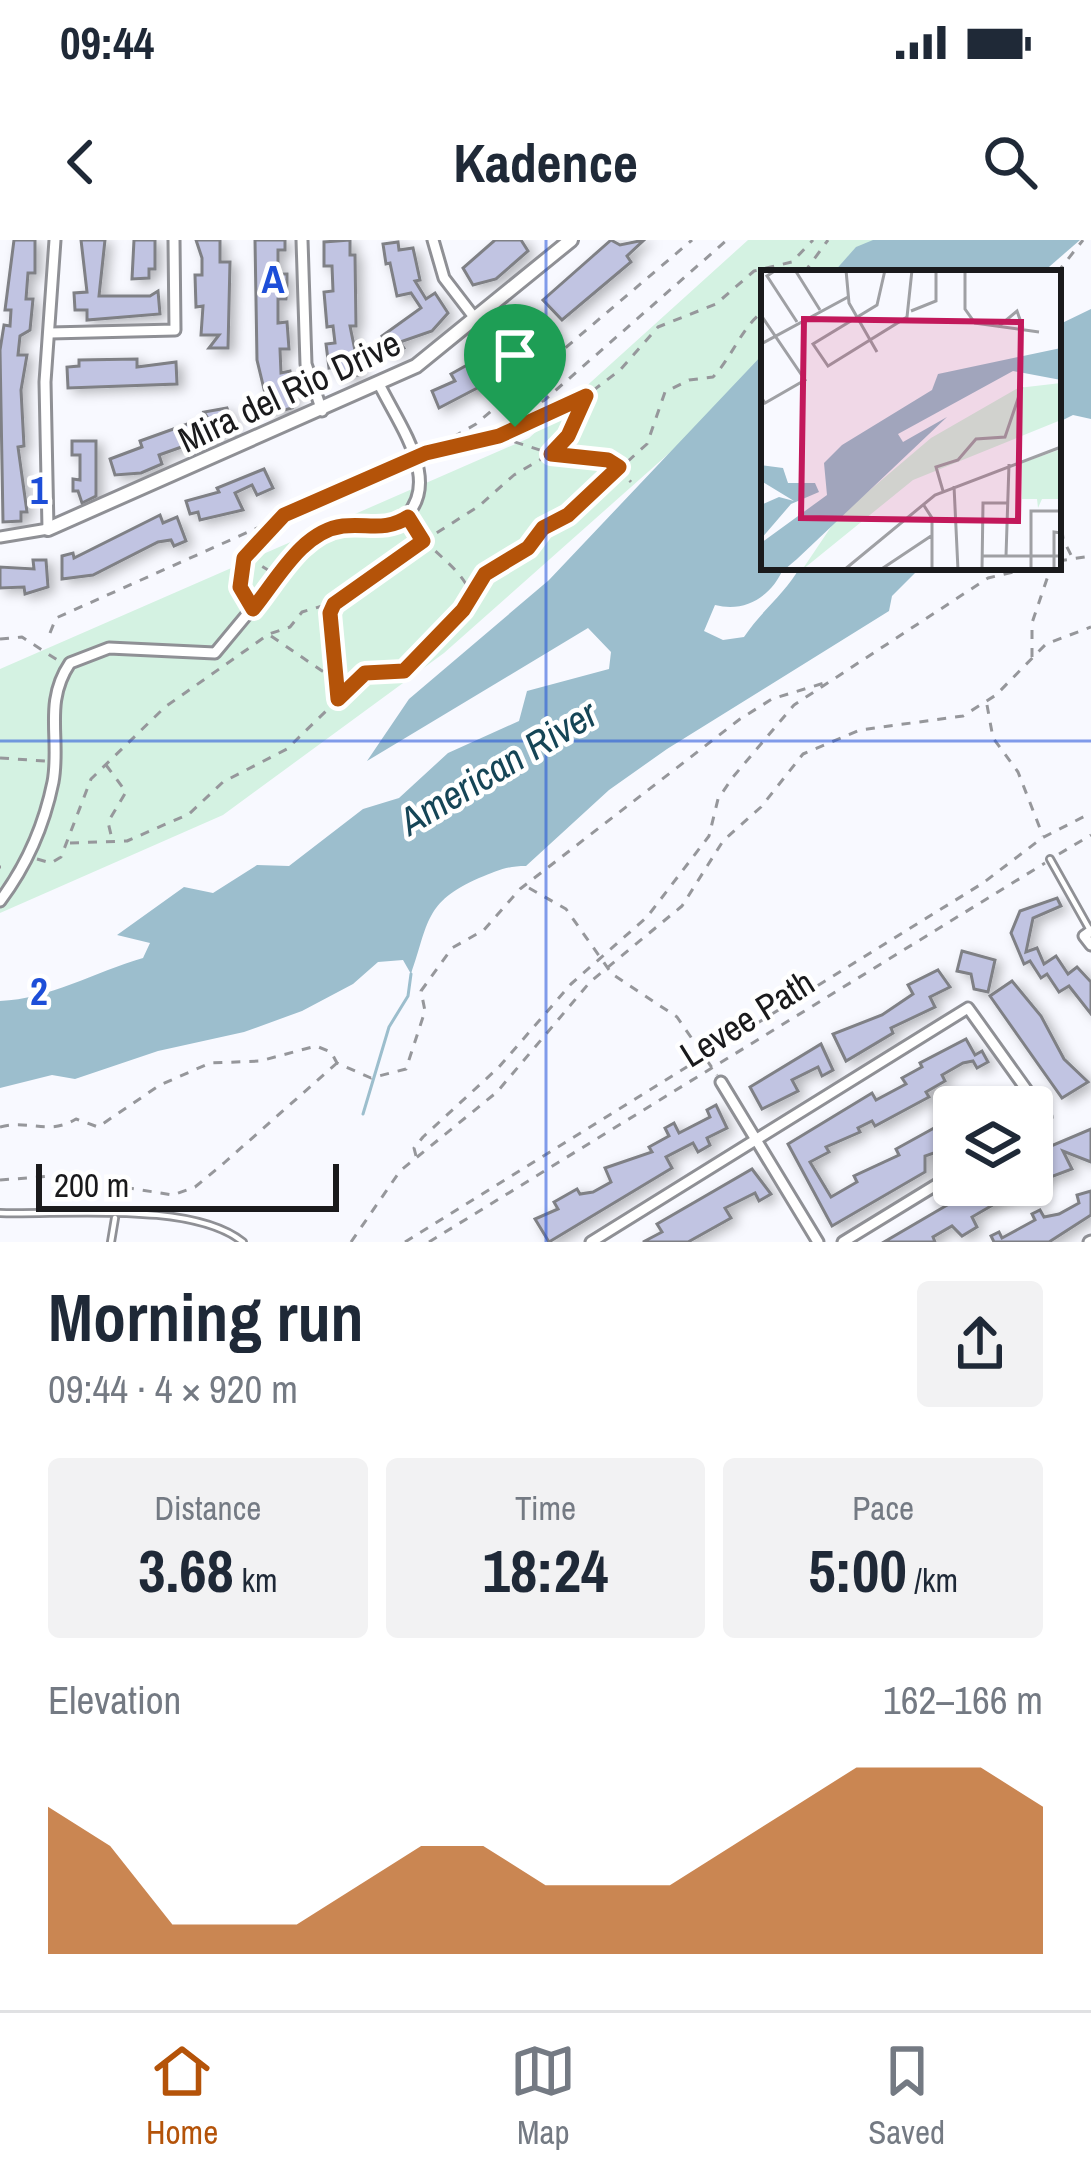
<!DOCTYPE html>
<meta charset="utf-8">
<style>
body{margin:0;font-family:"Archivo Narrow",sans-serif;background:#f2f2f3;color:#1f2937;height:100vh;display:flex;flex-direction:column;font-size:45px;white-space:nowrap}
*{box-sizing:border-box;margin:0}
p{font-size:39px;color:#747a83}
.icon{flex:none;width:66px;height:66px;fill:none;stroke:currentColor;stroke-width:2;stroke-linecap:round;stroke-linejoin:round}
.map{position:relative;height:1002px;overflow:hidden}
.side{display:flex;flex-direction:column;background:#fff;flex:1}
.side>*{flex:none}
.buttons{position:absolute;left:933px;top:846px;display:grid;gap:24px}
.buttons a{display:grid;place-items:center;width:120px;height:120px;border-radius:12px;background:#fff;box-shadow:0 3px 9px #0004;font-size:60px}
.scale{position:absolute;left:36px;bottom:30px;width:303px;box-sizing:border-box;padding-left:12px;border:6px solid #1a1a1c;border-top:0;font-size:33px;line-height:42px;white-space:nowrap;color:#1a1a1c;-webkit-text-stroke:9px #fff;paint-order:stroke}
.pin{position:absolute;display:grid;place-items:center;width:102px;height:102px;color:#fff;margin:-123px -51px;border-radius:50% 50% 50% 0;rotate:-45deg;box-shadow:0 0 12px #0007}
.pin .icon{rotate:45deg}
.round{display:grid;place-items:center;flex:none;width:126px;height:126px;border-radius:12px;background:#f2f2f3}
.overview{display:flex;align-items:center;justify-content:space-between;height:204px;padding:0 48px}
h1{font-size:66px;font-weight:700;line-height:90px}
.metrics{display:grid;grid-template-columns:repeat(3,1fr);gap:18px;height:204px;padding:12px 48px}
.metrics div{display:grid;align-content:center;border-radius:12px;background:#f2f2f3;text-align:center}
.metrics b{font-size:60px;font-weight:700}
.metrics small{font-size:33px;font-weight:400}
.metrics p{font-size:33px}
.chart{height:336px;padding:24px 48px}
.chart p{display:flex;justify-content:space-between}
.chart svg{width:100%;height:216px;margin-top:12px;fill:#b45309;opacity:.7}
.status{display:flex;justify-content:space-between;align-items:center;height:84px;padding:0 60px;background:#fff;direction:ltr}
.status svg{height:33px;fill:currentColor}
header{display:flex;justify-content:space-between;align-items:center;height:156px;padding:0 48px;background:#fff;font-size:54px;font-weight:700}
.tabs{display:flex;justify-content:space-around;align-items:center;height:168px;border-top:3px solid #e0e1e3;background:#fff;font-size:33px;color:#747a83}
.tabs a{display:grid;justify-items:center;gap:6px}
.tabs .current{color:#b45309}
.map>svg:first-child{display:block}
.green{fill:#d4f2e2}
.water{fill:#9cbecd}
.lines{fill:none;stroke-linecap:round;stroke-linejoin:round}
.stream{stroke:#9cbecd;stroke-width:3}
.building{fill:#c1c4e2;stroke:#7f8085;stroke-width:3;filter:url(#shadow)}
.service-casing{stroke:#8f9095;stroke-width:10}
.minor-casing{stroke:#8f9095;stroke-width:15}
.tertiary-casing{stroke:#8f9095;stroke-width:18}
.path{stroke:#96979b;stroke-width:3;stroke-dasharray:9 9;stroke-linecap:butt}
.service{stroke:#fff;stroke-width:4.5}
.minor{stroke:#fff;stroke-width:9}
.tertiary{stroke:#fff;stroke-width:12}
.route-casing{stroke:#fff;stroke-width:24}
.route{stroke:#b45309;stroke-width:15}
.grid{fill:none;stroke:#1d4ed8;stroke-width:3;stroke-opacity:0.55}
.labels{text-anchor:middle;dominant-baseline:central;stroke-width:9;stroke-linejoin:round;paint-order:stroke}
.street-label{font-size:36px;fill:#1a1a1c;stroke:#fff}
.water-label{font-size:39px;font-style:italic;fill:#154556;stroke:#fff}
.inset-road{fill:none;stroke:#9fa0a4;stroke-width:3}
.view{fill:#c2185b;fill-opacity:0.15;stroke:#c2185b;stroke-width:6}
.inset-edge{fill:none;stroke:#1a1a1c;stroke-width:6}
.grid-label{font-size:39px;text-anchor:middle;font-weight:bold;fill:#1d4ed8;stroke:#fff;stroke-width:9;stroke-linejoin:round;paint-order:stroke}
</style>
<div class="status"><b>09:44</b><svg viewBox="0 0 49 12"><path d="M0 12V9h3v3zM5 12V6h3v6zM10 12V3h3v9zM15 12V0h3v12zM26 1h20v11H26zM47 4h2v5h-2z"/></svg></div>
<header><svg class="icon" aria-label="back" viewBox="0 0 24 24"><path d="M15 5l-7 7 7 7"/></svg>Kadence<svg class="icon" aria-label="search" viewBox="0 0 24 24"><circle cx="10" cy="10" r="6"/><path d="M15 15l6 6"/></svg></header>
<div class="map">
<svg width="1091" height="1002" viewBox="0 0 1091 1002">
<defs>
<filter id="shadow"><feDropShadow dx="6" dy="4" stdDeviation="6" flood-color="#0004"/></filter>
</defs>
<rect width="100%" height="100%" fill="#f8f9ff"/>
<path class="green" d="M748 0H909L872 33H764V129L444 413 223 575 0 673V429L529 198Z"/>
<g class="water">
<path d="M873 0H1080L1042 33H833L856 7Z"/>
<path d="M1091 69V179L1073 175 1063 180 1058 177V85Z"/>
<path d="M764 113V327H784C772 356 746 373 715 365L704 391 723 400 744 397C761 371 785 354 800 327H921L892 356 889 371 667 509 609 550 526 626C506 626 497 631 479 638 424 662 429 683 411 734L403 720 378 722 353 744 302 771 244 792 158 811 75 839 52 835 0 848V761C49 759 95 732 143 718L150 703 117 695 184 647 213 653 257 625 289 626 363 569 399 558 448 513 519 481 527 451 609 429 611 412 588 388 367 521 409 459 549 340Z"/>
</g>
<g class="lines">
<path class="stream" d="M363 874 389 787 408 756 411 734"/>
</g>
<g class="building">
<path d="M14 0H35V33H28L26 59H33L30 90 20 96 18 115H27L21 150 24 206 18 207 27 272H21V281L3 282 0 110 4 85 10 86 11 70H5Z"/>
<path d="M81 0H105L99 56H150L158 51 160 74 87 80V70H75L74 53 87 52Z"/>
<path d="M134 0H155V29H149V38L132 39Z"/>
<path d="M196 0H220V22H230L228 108H209L219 95H201L203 66 196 67 195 35H202V18Z"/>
<path d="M255 0H285V10H278V34H287V45L286 59H278V83L287 82 289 109H280L281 133 290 131 295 158 290 159 292 168 270 174 257 120Z"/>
<path d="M350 0V15H355L356 86H350L360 135 339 137 338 127 329 128 326 104 335 103 333 86 327 87 324 52 333 51 332 26H324V2Z"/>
<path d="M495 0H521L528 11 496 39 473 45 463 28Z"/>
<path d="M611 0 620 5 644 0 627 16 631 22 562 80 543 60Z"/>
<path d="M398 2 399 10 413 8 420 40 415 41 426 59 435 53 448 73 432 91 400 102 404 108 391 114 382 96 421 68 411 53 397 56 390 23 386 24 383 4Z"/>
<path d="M499 95 522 112 507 126 502 121 480 141 483 145 439 168 432 151 455 141 451 134 476 120Z"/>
<path d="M137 119V127L176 122 177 144 68 148 67 127 79 126V120Z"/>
<path d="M227 168 235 188 159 215 162 224 141 233 115 235 110 219 142 207 140 201 207 177 204 172Z"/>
<path d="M72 201H96V256L82 263 78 251H73V239L80 240V215H72Z"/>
<path d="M264 229 273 248 257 255 252 245 235 253 243 270 200 280 198 272 190 274 186 261 219 252 217 248Z"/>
<path d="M160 275 163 283 177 277 186 301 174 306 171 300 158 302 93 335 62 339V316L73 313 74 318Z"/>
<path d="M33 320H46L48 347 25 354 24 347 0 348V327L34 329Z"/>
<path d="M1057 658 1061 666 1033 678 1026 712 1037 708 1044 724 1056 716 1068 734 1077 727 1091 742V774L1069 746 1059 752 1047 734 1041 738 1030 721 1024 724 1011 693 1020 671Z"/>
<path d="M962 711 995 720 988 752 974 749 971 734 957 731Z"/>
<path d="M938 730 950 747 930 757 935 767 891 788 893 793 846 821 833 794 882 775 913 754 908 745Z"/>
<path d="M1012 741 1041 776 1064 819 1088 842 1062 858 990 756Z"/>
<path d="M966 799 975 815 982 811 988 822 977 828 973 821 963 823 942 835 945 841 926 852 929 857 875 886 872 881 858 888 860 892 826 907 829 912 810 922 831 957 857 942 854 936 899 915 896 909 954 877V906L925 916V932L832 986 788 904 872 853 876 860 906 844 902 838 922 827 920 823Z"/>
<path d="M821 804 833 830 822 836 818 827 792 840 798 851 762 869 750 847Z"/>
<path d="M716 865 727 888 707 898 710 905 698 912 693 903 666 917 672 928 549 1002 535 979 558 969 554 962 577 949 580 954 593 952 611 942 605 928 652 912 649 907 669 896 665 888 674 883 679 893 710 877 707 870Z"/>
<path d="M1091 889V922L1063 911 1072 929 1032 944V914Z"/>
<path d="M752 929 771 954 759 961 755 953 725 968 731 978 688 1002H643L662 992 657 984Z"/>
<path d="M992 945H1027L972 977 977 987 962 996 952 986 933 997 935 1002H884L966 954Z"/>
<path d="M1091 951V975L1049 1002H994L991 996 999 992 1002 998 1035 980 1032 974 1040 970 1044 977 1059 974 1079 963 1077 955Z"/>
</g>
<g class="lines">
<g class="service-casing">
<g id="service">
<path d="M1050 619 1091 692"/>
<path d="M0 973C65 975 193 961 243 1002"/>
<path d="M111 1002 115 978"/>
</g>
</g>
<g class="minor-casing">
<g id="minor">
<path d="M302 0 306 124 322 171"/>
<path d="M433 0 444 38 477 81"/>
<path d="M50 93 175 90 174 0"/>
<path d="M0 297 48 289 45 142 55 0"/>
<path d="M0 661C27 625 44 586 53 542 61 499 43 463 70 423L109 408 215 413 308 301 339 286 395 285C449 250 400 187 379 144"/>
<path d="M1091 691 1084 696 1091 705"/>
<path d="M721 842 818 1002"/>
<path d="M591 1002 968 768 1046 877 1032 886"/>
<path d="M843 1002 954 934"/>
<path d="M1089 1002 1091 1001"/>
</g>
</g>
<g class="tertiary-casing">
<path id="tertiary" d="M48 289 416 126 571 0"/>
</g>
<g class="path">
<path d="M804 33 828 0"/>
<path d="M1057 33 1083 0"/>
<path d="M515 186 727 0"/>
<path d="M501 195 584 157"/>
<path d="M427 213 499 197 565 218 611 221 631 242"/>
<path d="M422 215 476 184 692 0"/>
<path d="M1058 254 1063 299 1073 319"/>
<path d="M412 284C429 312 457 323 471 353"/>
<path d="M247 317 268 330"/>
<path d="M1058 321 1091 316"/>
<path d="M246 363C227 324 262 304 283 276"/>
<path d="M333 367 337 458"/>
<path d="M50 393 56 378 407 221"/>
<path d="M271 396 331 437"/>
<path d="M0 399 22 397 62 423"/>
<path d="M1032 417V383L1051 327"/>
<path d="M987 465 993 498 1018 532 1043 596"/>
<path d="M0 518 45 521"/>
<path d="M106 525 126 552 108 582 112 599"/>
<path d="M70 603 127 601 189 574 223 542 287 509 365 433H396L413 425 463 370 485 334 528 308 543 288 568 275 647 204 665 152 689 140 713 137C733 116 742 86 764 71"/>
<path d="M1059 614 1091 595"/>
<path d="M37 619 51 623 61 617 91 539 165 467 269 394 290 387 302 372 349 358 402 315 479 266 514 235 555 211 586 156 620 130 658 87 716 64 754 31 792 22 813 0"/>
<path d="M0 627H1"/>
<path d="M529 648 566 669 612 734 677 777 717 835"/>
<path d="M0 887C30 879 48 896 76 879L98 887 160 845 210 823 260 821 316 806 331 812 337 823 371 838 406 829 425 771 421 751 452 708 484 690 520 649 740 479 772 459 824 443"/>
<path d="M416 916 414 908 423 897 499 827 571 744 647 677 709 596 718 559 733 537 794 465 988 338 1035 327"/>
<path d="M0 940 53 936 173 955 195 947 224 923 337 823"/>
<path d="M351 1002 400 931 497 852 590 742 682 666 723 601 761 567 803 514 860 490 963 476 996 455 1046 404 1091 387"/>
<path d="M405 1002 983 643 1042 598 1091 573"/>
<path d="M429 1002 1045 623"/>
</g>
<use href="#service" class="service"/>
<use href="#minor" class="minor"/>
<use href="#tertiary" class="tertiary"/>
</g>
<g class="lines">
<g class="route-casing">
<path id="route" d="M586 156 568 196 551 214 608 220 619 227 568 275 543 288 528 308 485 334 463 370 404 431 365 433 338 459 330 373 334 364 423 301 408 277C385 292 367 283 343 286 302 291 277 340 253 369L240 347 244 318 284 275 426 213 499 196Z"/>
</g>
<use href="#route" class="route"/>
</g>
<path class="grid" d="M546 0V1002M0 501H1091"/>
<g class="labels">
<g class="street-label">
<text transform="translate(289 151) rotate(-25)">Mira del Rio Drive</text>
<text transform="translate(747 778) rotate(-32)">Levee Path</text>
</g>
<g class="water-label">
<text transform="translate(498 527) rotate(-31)">American River</text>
</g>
</g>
<g transform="translate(761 30)">
<rect width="300" height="300" fill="#f8f9ff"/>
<path d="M300 113V150L152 210 41 300 76 248 170 168 257 118ZM300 179V229H281L277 238 276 229H261V193Z" fill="#d4f2e2"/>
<path d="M300 78V110L252 101 137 164 142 172 186 147 36 289 23 300H0V273L66 225 63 193 81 175 171 120 177 104ZM0 195 22 198 27 213H54L58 222 30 234 0 269V235L18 227 33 231 0 211Z" fill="#9cbecd"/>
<path class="inset-road" d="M15 0 6 6 36 52M34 0 59 40M85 0 88 33 116 82M124 0 116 35 52 74 67 96 146 47 151 0M204 0V39L214 53 278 62M150 41 175 31V0M0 45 44 110 4 133 0 127M237 57 256 41 262 58M0 74 87 27M193 216 197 300M182 221 175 197 197 190 215 169 244 167 261 117M162 234 171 248V300M220 286H300M245 286 248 194M83 300 174 225 300 177M119 300 170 266M221 300 222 233H247M270 300V241H300M293 300V262L300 263"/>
<path class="view" d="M43 49 260 52 257 251 40 248Z"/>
<rect width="300" height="300" class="inset-edge"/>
</g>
<g class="grid-label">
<text x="273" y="53">A</text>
<text x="39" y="264">1</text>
<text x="39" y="765">2</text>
</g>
</svg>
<div class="buttons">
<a><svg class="icon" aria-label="layers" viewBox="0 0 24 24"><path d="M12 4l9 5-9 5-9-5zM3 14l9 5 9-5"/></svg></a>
</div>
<div class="scale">200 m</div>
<div class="pin" style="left:515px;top:187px;background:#1e9e55"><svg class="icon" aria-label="arrive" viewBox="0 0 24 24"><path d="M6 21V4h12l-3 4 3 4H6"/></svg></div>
</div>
<section class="side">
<div class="overview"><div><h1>Morning run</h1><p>09:44 · 4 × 920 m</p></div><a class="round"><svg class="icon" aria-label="share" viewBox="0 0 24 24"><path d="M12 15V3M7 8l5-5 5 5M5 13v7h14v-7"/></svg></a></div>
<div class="metrics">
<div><p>Distance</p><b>3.68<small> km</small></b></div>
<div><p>Time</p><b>18:24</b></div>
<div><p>Pace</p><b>5:00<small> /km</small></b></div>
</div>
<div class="chart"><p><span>Elevation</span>162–166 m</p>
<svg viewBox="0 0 160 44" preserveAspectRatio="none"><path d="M0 44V14L10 22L20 38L30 38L40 38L50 30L60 22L70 22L80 30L90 30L100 30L110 22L120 14L130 6L140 6L150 6L160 14V44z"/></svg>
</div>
</section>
<nav class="tabs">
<a class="current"><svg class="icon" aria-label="home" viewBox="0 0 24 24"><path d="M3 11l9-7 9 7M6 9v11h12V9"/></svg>Home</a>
<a><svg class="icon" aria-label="map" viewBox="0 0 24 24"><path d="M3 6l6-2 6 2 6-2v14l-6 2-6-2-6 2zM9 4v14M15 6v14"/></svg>Map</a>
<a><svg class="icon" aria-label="saved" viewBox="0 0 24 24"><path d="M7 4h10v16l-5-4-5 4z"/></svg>Saved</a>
</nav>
